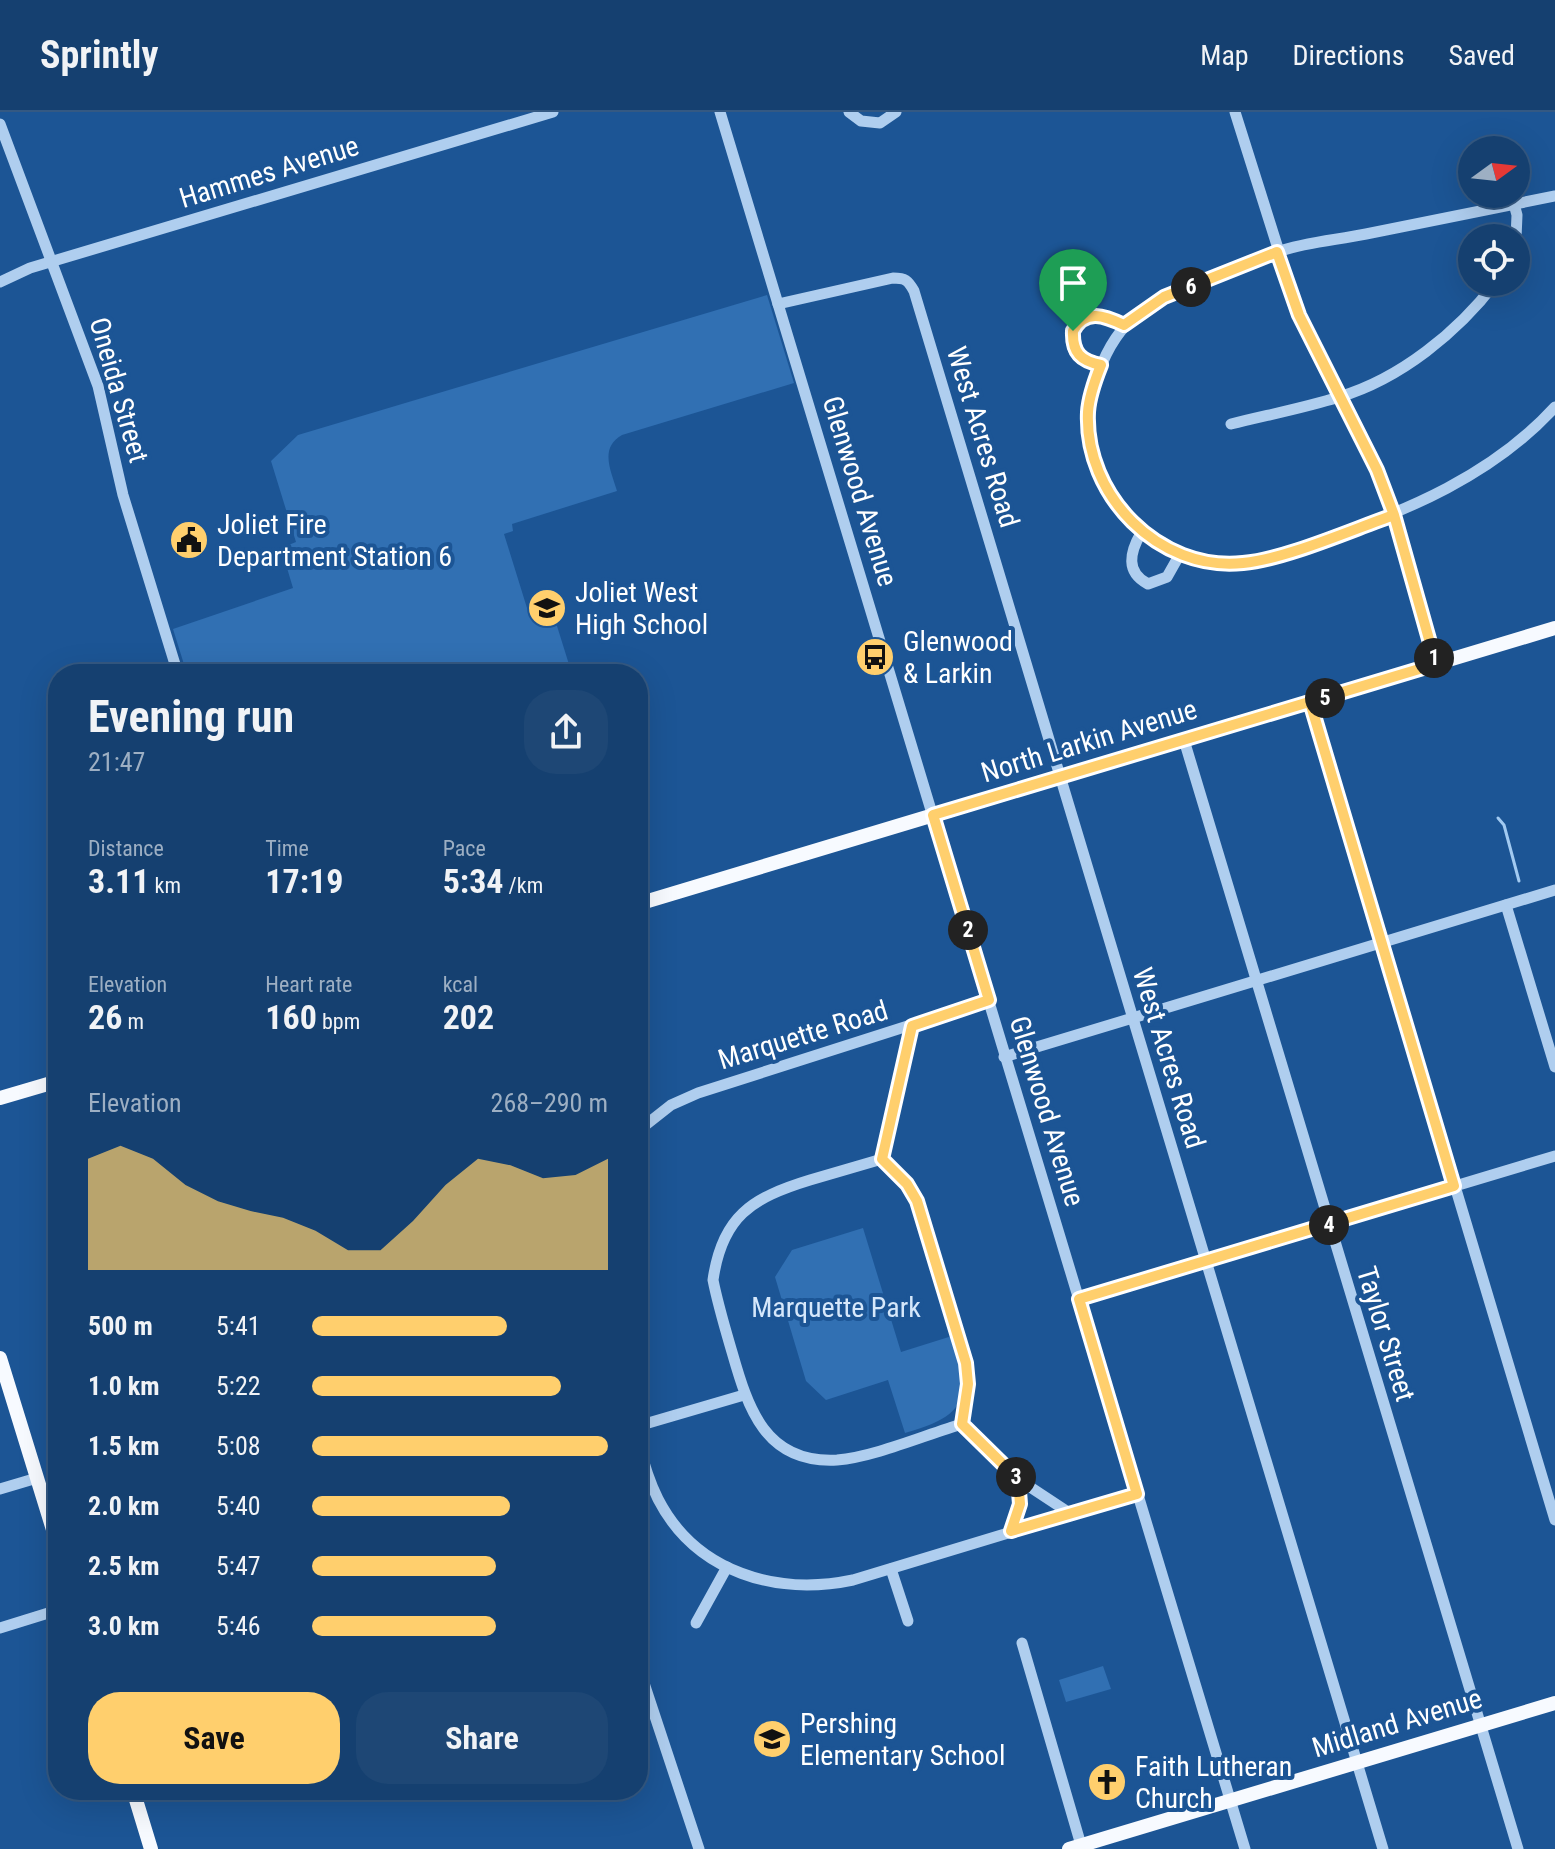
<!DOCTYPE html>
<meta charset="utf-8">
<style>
body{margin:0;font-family:"Roboto Condensed",sans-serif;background:#1e4775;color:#f1f3f6;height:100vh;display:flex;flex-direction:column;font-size:30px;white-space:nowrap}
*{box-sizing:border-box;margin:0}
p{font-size:26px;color:#9dafc3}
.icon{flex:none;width:44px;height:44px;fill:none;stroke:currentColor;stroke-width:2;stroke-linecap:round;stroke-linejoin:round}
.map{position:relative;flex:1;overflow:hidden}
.panel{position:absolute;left:48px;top:552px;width:600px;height:1136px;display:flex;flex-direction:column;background:#154070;border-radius:32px;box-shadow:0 8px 32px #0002,0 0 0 2px #345983}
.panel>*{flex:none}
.needle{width:52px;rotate:75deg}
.tools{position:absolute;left:1458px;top:24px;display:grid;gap:16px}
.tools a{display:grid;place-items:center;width:72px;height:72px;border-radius:50%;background:#154070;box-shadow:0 8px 32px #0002,0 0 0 2px #345983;font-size:40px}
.pin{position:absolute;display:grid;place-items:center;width:68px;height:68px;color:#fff;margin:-82px -34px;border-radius:50% 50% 50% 0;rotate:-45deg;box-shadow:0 0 8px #0007}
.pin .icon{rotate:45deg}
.km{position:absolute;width:40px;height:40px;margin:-20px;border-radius:50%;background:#222;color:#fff;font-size:22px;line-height:40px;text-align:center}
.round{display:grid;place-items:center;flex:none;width:84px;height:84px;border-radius:32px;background:#1e4775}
.overview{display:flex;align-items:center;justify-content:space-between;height:136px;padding:0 40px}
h1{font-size:44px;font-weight:700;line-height:60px}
.metrics{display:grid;grid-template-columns:repeat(3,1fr);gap:12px;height:136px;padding:8px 40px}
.metrics div{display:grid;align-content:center}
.metrics b{font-size:34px;font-weight:700}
.metrics small{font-size:22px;font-weight:400}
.metrics p{font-size:22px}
.chart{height:224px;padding:16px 40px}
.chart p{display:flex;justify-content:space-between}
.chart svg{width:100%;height:144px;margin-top:8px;fill:#ffcf6d;opacity:.7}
.button{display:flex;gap:16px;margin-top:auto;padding:16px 40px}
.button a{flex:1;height:92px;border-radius:32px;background:#ffcf6d;color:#111;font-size:32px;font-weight:700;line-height:92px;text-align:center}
.button a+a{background:#1e4775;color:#f1f3f6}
ul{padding:0 40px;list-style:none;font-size:26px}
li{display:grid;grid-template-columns:128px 96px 1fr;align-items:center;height:60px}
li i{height:20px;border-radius:10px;background:#ffcf6d}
header{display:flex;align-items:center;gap:48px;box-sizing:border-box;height:112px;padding:0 40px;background:#154070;border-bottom:2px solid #345983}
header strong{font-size:38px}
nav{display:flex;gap:44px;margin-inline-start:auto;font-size:28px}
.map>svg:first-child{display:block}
.green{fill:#3170b3}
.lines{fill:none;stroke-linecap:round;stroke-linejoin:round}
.stream{stroke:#a2caf1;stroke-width:3}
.minor{stroke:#afceef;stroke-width:11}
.major{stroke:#f7faff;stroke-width:14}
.route-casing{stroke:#fff;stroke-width:16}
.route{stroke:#ffcf6d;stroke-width:10}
.labels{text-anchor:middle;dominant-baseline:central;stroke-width:8;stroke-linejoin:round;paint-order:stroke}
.street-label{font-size:28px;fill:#fff;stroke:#1c5595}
.poi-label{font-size:28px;fill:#fff;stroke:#1c5595;text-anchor:start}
.park-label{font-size:28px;fill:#d6e8fb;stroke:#1c5595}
</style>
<header>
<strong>Sprintly</strong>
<nav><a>Map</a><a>Directions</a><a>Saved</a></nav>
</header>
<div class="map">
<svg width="1555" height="1737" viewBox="0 0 1555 1737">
<rect width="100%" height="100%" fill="#1c5595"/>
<g class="green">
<path d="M767 183 794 271 622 323C599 336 611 359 617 379L512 412 513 419 504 422 527 496 548 506 557 514 572 562H187L173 517 293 476 281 436 296 430 271 349 298 323Z"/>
<path d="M863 1116 901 1240 952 1224C971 1285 969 1303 905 1321L888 1268 826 1288 806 1269 775 1165 792 1138Z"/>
<path d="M1103 1554 1111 1577 1066 1590 1059 1568Z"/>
</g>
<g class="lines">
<path class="stream" d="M1498 706 1504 713 1519 769"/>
<g class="minor">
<path d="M720 0 1245 1737"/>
<path d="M849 0 861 9 880 11 896 0"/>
<path d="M1235 0 1299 203 1360 321 1394 403 1436 552"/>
<path d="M0 12 98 274 123 383 178 562"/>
<path d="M1555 84C1492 97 1429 109 1366 122 1337 128 1305 130 1277 140 1256 146 1236 157 1216 165 1189 176 1163 184 1139 201 1120 216 1107 237 1099 260 1066 347 1121 432 1210 450 1248 457 1287 441 1322 428 1407 399 1493 363 1555 295"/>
<path d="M1514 92 1517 103 1516 126"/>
<path d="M0 170 30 156 553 0"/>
<path d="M778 192 893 166C905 166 908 168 914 179L1383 1737"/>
<path d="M1101 253C1093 252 1083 251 1077 243 1065 229 1075 205 1093 203 1104 202 1115 209 1124 213"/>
<path d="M1231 312C1267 303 1304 296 1339 285 1400 267 1458 220 1496 170"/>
<path d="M1141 421C1130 440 1125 460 1148 472L1167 465 1180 442"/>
<path d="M1310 590 1555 1408"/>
<path d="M1184 628 1518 1737"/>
<path d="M1506 793 1555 955"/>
<path d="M1004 945 1555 778"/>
<path d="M638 1019 671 993 698 981 989 888"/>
<path d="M882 1047C858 1054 834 1061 810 1068 751 1086 722 1105 713 1168 718 1193 725 1216 732 1240 748 1296 765 1352 837 1348 874 1345 925 1323 962 1312"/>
<path d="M882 1047 907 1072 917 1089 966 1251 968 1272 962 1312"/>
<path d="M882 1047 912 914"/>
<path d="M1079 1187 1555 1044"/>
<path d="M962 1312 1018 1367 1071 1402"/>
<path d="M638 1314 744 1283"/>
<path d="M638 1329C643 1349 649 1369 658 1387 696 1461 777 1484 853 1468L1137 1382"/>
<path d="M0 1377 37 1366"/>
<path d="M1011 1419 1020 1392 1018 1367"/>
<path d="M891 1457 908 1509"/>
<path d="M696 1511 727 1455"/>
<path d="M0 1516 58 1498"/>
<path d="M1022 1531 1081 1733"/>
<path d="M638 1553 699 1737"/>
</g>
<g class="major">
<path d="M638 792 1555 516"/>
<path d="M0 986 58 969"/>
<path d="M0 1246 58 1434"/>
<path d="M133 1678 151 1737"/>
<path d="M1069 1737 1555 1591"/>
</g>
</g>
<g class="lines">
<g class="route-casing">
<path id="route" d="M1073 219C1072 241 1081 249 1101 253 1095 268 1089 284 1088 300 1084 383 1159 460 1243 451 1286 447 1351 418 1394 403L1436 552 933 703 989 888 912 914 882 1047 907 1072 917 1089 966 1251 968 1272 962 1312 1018 1367 1020 1392 1011 1419 1137 1382 1079 1187 1454 1074 1310 590 1436 552 1394 403 1377 358 1299 203 1277 140 1164 185 1124 213C1105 204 1085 196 1073 219"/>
</g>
<use href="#route" class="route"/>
</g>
<defs>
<g id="civic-disc" transform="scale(2)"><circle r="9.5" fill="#ffcf6d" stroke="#1c5595"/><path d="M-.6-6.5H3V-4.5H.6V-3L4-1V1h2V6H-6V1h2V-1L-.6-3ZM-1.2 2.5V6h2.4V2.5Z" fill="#111"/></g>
<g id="school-disc" transform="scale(2)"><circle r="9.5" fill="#ffcf6d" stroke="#1c5595"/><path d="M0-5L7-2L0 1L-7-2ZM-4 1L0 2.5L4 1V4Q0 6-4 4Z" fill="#111"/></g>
<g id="bus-disc" transform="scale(2)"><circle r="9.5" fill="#ffcf6d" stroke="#1c5595"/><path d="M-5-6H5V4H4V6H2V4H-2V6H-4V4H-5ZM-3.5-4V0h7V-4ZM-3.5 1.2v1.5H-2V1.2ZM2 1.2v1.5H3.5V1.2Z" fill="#111"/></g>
<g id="church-disc" transform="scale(2)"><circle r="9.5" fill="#ffcf6d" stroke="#1c5595"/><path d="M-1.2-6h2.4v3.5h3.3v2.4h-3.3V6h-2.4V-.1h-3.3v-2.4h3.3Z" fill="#111"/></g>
</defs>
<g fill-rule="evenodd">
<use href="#civic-disc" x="189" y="428"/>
<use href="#school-disc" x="547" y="496"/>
<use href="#bus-disc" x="875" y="545"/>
<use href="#school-disc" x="772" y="1627"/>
<use href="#church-disc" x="1107" y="1670"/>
</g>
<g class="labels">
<g class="street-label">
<text transform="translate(269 60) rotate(-17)">Hammes Avenue</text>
<text transform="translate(119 278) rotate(74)">Oneida Street</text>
<text transform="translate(983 325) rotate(73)">West Acres Road</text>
<text transform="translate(860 379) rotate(73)">Glenwood Avenue</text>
<text transform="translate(1089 629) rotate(-17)">North Larkin Avenue</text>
<text transform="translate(803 923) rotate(-17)">Marquette Road</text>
<text transform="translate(1169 946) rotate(73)">West Acres Road</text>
<text transform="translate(1047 999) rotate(73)">Glenwood Avenue</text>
<text transform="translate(1386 1222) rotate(73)">Taylor Street</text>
<text transform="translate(1397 1611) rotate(-17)">Midland Avenue</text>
</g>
<g class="poi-label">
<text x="217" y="412">Joliet Fire<tspan x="217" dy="32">Department Station 6</tspan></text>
<text x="575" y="480">Joliet West<tspan x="575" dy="32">High School</tspan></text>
<text x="903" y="529">Glenwood<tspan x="903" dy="32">&amp; Larkin</tspan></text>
<text x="800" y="1611">Pershing<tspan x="800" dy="32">Elementary School</tspan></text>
<text x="1135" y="1654">Faith Lutheran<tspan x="1135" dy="32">Church</tspan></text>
</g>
<g class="park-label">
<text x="836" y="1195">Marquette Park</text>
</g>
</g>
</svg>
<div class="tools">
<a><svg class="needle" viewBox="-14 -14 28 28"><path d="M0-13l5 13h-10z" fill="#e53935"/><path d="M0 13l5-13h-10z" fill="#9dafc3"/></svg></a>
<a><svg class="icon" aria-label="locate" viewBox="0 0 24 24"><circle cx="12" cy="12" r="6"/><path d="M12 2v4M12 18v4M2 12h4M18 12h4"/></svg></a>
</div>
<div class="pin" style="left:1073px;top:219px;background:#1e9e55"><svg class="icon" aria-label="arrive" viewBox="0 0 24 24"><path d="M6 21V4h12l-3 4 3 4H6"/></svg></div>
<b class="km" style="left:1434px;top:546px">1</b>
<b class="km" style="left:968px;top:818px">2</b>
<b class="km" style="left:1016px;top:1365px">3</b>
<b class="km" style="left:1329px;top:1113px">4</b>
<b class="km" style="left:1325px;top:586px">5</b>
<b class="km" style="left:1191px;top:175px">6</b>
<section class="panel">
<div class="overview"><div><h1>Evening run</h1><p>21:47</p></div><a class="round"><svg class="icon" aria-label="share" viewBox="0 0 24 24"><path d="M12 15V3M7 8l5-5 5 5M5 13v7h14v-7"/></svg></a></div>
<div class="metrics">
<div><p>Distance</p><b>3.11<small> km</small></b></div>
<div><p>Time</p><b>17:19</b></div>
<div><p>Pace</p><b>5:34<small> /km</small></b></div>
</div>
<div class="metrics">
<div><p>Elevation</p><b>26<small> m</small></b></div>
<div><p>Heart rate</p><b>160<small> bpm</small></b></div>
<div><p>kcal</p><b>202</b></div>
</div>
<div class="chart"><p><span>Elevation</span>268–290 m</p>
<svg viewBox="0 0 160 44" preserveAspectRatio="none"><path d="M0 44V10L10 6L20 10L30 18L40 23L50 26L60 28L70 32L80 38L90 38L100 29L110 18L120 10L130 12L140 16L150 15L160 10V44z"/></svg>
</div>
<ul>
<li><b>500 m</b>5:41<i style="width:66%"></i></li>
<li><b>1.0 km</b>5:22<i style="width:84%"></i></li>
<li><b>1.5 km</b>5:08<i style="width:100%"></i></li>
<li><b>2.0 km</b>5:40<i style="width:67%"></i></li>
<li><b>2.5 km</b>5:47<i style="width:62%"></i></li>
<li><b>3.0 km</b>5:46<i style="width:62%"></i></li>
</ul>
<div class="button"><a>Save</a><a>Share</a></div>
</section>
</div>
